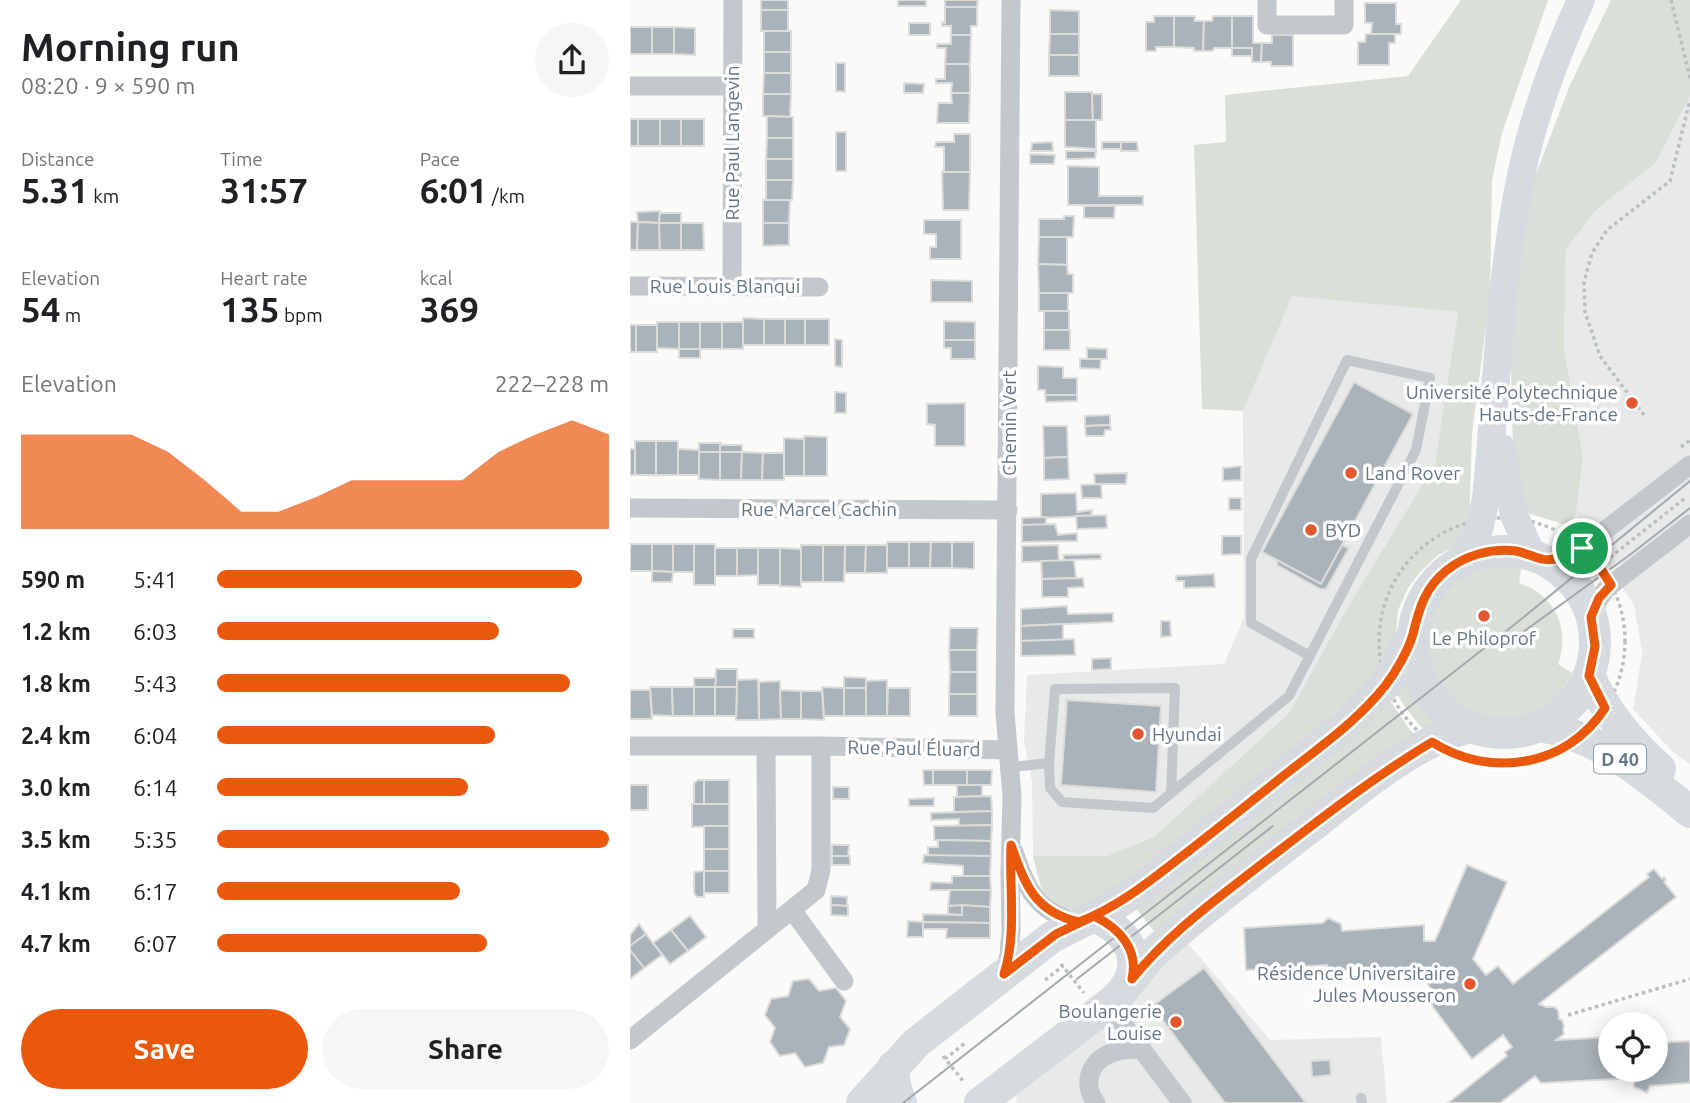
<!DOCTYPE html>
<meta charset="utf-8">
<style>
body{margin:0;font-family:Ubuntu,sans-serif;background:#f6f6f6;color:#202124;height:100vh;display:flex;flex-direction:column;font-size:26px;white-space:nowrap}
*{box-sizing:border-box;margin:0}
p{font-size:23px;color:#757577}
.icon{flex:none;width:38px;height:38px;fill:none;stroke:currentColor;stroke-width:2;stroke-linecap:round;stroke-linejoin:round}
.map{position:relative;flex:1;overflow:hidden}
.sheet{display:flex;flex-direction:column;background:#fff;width:630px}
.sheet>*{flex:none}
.fabs{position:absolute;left:968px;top:1012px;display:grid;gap:14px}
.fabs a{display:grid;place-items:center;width:70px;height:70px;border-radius:50%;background:#fff;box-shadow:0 4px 18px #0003;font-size:35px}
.pin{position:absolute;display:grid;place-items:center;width:60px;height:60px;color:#fff;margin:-30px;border:4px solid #fff;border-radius:50%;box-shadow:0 2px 7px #0007}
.round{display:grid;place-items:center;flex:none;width:74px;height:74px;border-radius:37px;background:#f6f6f6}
.summary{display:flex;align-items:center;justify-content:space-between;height:119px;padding:0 21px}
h1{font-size:38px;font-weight:600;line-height:52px}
.stats{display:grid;grid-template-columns:repeat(3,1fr);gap:10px;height:119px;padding:7px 21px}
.stats div{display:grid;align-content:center}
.stats b{font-size:35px;font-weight:600}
.stats small{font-size:19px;font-weight:400}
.stats p{font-size:19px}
.chart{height:196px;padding:14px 21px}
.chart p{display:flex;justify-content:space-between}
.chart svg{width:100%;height:126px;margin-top:7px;fill:#ea580c;opacity:.7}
.cta{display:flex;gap:14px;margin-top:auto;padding:14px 21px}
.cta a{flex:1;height:80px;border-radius:42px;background:#ea580c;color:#fff;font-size:28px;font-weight:600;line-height:80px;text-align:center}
.cta a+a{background:#f6f6f6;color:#202124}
ul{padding:0 21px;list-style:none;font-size:23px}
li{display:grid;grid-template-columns:112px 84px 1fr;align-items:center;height:52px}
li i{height:18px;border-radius:9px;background:#ea580c}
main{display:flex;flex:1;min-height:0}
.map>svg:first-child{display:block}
.built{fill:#e8e9e9}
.green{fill:#dadfd7}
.building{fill:#aab3b9;stroke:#dcdcda;stroke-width:2}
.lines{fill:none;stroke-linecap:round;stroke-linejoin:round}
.path{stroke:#bbbfc2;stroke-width:3.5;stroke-dasharray:3.5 3.5;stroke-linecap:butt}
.service{stroke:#c3c8cc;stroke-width:10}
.minor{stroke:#c3c8cc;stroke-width:19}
.secondary{stroke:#d6dbdf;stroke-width:28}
.primary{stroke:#d6dbdf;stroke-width:32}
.tram{stroke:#a2aab0;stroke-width:2}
.route-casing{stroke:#fff;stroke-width:14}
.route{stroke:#ea580c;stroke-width:9}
.poi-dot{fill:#e4572e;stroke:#fff;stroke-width:2.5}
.labels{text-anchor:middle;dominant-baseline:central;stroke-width:7;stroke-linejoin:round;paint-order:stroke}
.shield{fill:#fff;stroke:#939fa8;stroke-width:2}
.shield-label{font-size:18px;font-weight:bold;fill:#657683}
.street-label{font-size:19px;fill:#657683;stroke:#fff}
.poi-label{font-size:19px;fill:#657683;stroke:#fff;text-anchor:end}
</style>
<main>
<section class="sheet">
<div class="summary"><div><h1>Morning run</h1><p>08:20 · 9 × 590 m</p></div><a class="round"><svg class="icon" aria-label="share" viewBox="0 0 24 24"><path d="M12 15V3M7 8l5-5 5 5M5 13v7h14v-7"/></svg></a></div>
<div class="stats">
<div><p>Distance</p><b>5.31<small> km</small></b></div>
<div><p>Time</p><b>31:57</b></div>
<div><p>Pace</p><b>6:01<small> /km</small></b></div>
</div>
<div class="stats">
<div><p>Elevation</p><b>54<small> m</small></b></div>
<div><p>Heart rate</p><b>135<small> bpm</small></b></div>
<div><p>kcal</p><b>369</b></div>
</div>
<div class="chart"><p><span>Elevation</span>222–228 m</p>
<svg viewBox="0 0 160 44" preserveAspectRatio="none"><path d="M0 44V11L10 11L20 11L30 11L40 17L50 27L60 38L70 38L80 33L90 27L100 27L110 27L120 27L130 17L140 11L150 6L160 11V44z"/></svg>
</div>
<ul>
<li><b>590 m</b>5:41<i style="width:93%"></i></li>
<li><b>1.2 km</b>6:03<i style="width:72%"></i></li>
<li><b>1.8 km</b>5:43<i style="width:90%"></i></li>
<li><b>2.4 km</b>6:04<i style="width:71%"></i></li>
<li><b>3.0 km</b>6:14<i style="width:64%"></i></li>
<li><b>3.5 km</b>5:35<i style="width:100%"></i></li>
<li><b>4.1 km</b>6:17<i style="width:62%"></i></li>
<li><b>4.7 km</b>6:07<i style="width:69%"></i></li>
</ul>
<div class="cta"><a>Save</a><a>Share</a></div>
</section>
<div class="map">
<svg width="1060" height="1103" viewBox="0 0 1060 1103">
<rect width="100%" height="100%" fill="#fafaf8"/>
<g class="built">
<path d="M1060 96V764L1042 751 1003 709 1012 653 1004 605 946 515 953 457 934 349 936 249 968 208 1025 164Z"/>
<path d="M662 295 828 312 805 464 719 605 659 713 524 837 477 856H403L402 782 394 741 397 675 594 664 614 617 613 411Z"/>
<path d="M552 936 640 1040 751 1037 757 1103H386L388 1084Z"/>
</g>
<g class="green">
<path d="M831 0H918L872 133 862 180 860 295 842 433 839 531 827 546 808 555 790 572 778 588 768 610 764 656 759 666 514 878 447 911 424 905 414 900 403 856H477L524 837 659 713 719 605 805 464 828 312 662 296 613 411 572 409 564 145 596 142 595 95 778 76Z"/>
<path d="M981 0H1060V96L1025 164 968 208 936 249 934 349 953 457 946 515 936 525 897 513 883 448 880 333 898 195 940 85Z"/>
<path d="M874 566 891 569 889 583C925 595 941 629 928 664L942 673C932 695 913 711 890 716 784 741 758 570 874 566Z"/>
<path d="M775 681 790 704 809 723 800 735C785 721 774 707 764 689Z"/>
<path d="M757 696 780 730 792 740 530 939 500 901Z"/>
</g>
<g class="building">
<rect x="131" y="0" width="27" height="10"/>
<rect x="268" y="0" width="28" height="6"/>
<path d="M315 0H348L347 7H315Z"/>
<path d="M735 3H766V24H771V34H741L742 23H735Z"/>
<path d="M315 7H347V26H341V35H321V26H312V22L315 23Z"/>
<rect x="131" y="10" width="27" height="21"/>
<path d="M420 10 449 11V34H420Z"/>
<path d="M524 16H544V47H526V51H516V22H524Z"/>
<path d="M544 16H565V21H574L573 51H564V48L544 47Z"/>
<path d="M583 16H602V48H584L583 51H573L574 21H582Z"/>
<path d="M602 16H623V43H632L631 62H622V48H602Z"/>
<rect x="279" y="23" width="21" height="12"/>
<rect x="0" y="27" width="22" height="27"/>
<rect x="22" y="27" width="22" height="27"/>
<path d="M44 27 65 28V55L44 54Z"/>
<rect x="134" y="31" width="27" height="21"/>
<path d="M420 34H449V55H419Z"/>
<path d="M736 34H765V43H759V65H728V42H735Z"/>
<path d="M321 35H341L340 64H315L316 48H307V44H321Z"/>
<path d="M642 35H663V66H641V62H631L632 43H642Z"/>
<rect x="602" y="48" width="20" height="8"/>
<rect x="134" y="52" width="27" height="21"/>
<rect x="419" y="55" width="30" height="21"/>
<path d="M206 63H215V92L206 91Z"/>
<path d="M315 64H340V93H321L322 83H306V79H315Z"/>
<path d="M134 73H161V94H133Z"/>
<path d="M274 83 294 84 293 93H274Z"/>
<path d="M435 92H462L463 120H435Z"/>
<path d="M321 93H340L339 123H307L308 103H322Z"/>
<path d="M133 94H161L160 117 133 116Z"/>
<path d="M462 94H472V120H463Z"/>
<path d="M137 116 163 117V138H137Z"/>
<rect x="0" y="119" width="8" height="27"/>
<rect x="8" y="119" width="22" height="27"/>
<rect x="30" y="119" width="21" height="27"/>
<rect x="51" y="119" width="23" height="27"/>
<path d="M435 120H466V149L435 147Z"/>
<rect x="206" y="132" width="10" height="39"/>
<path d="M324 134H340V172H314V147H305L306 142H324Z"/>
<path d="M137 138H163V159H136Z"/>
<path d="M422 142 423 151H401L402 143Z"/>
<rect x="472" y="142" width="19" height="7"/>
<path d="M491 142H507L508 151H491Z"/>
<path d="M436 151H466L465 158 447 159H436Z"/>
<path d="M400 154 425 155 424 164H400Z"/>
<rect x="136" y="159" width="27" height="21"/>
<path d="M438 166 469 167V196H513V205H438Z"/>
<path d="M312 172H340L339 210H313Z"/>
<path d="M136 180H163L162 200H136Z"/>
<path d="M133 200H160L159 223H133Z"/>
<path d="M454 206H485L484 218H454Z"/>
<path d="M30 211 29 223 8 222 7 212Z"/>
<path d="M30 213H51V223H29Z"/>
<path d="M434 216H444L443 237H409V219H434Z"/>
<path d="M294 220H331V259H300V247H306V234H294Z"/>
<path d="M0 222H8L7 250H0Z"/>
<path d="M8 222 29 223 30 250H7Z"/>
<path d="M29 223H51V250H30Z"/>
<path d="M51 223H73L74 250H51Z"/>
<path d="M133 223H159V245L133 246Z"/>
<path d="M409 237H437V265L408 264Z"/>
<path d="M408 264 437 265 438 274H443V293H409Z"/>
<path d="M301 280 342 281V302H301Z"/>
<rect x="409" y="293" width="29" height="18"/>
<rect x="414" y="311" width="25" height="19"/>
<path d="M113 318 134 319V345H113Z"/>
<rect x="134" y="319" width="21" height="26"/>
<rect x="155" y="319" width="20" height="26"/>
<rect x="175" y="319" width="24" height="26"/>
<path d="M314 321 345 322V340H314Z"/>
<path d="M27 322H49V349L27 348Z"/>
<rect x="49" y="322" width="21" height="27"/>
<rect x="70" y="322" width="22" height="27"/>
<rect x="92" y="322" width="21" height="27"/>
<rect x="0" y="325" width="6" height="27"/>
<rect x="6" y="325" width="21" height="27"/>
<rect x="414" y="330" width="26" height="20"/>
<path d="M205 339 212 340V367L205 366Z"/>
<path d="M314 340H345V359H321V348H314Z"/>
<path d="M457 348 477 349V359H457Z"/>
<rect x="49" y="349" width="21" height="9"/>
<path d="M450 359H471L470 369 450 368Z"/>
<path d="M408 366 433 367V378H447V395H415V390H408Z"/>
<path d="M724 382 783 414 691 584 632 552Z"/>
<path d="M205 392 216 393V413H205Z"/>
<path d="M415 395H447V401L416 402Z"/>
<path d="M335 403V446H305V425L297 424V404Z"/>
<path d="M480 415V425L455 426V416Z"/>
<path d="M480 425 481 430H475L474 436H456L455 426Z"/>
<path d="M413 426H437L438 457 414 458Z"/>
<path d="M174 436 197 437V476H174Z"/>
<path d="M154 438 174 439V476H154Z"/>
<rect x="5" y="441" width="21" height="34"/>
<rect x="26" y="441" width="22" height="34"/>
<path d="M69 443H91L90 452H69Z"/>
<rect x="90" y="445" width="22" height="7"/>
<rect x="0" y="449" width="5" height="26"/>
<path d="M48 449 69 450V475H48Z"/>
<path d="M69 452H90V480L69 479Z"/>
<path d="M90 452H112L111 480H90Z"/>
<path d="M112 452 133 453 132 480H111Z"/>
<path d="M133 453H154V480H132Z"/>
<path d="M438 457 439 479 414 480V458Z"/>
<path d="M611 466V480L593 481V468Z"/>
<path d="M497 473 496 484H465L464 474Z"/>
<path d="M471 484 472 498H452L451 485Z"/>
<path d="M446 493 447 512 462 510 461 516 411 518V494Z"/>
<rect x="599" y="498" width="12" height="12"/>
<path d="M476 515 477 528 447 529 446 516Z"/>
<path d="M416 517V525H392V518Z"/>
<path d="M425 524 428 535 447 533V541L392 542V525Z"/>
<path d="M592 536H611V554L592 555Z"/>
<rect x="257" y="542" width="22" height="26"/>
<path d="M279 542H301L300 568H279Z"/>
<path d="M301 542H322V568H300Z"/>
<path d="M322 542H344V569L322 568Z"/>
<rect x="0" y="544" width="22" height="27"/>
<path d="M22 544H43V572L22 571Z"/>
<rect x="43" y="544" width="21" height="28"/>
<rect x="64" y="544" width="21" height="41"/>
<rect x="171" y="545" width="22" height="37"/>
<path d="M193 545H215L214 582H193Z"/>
<path d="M215 545H236L235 573H215Z"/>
<path d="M236 545H257V573H235Z"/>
<path d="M428 545 429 561 392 562V546Z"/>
<path d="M712 545 719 548 696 589H690L647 565V560L691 584Z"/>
<rect x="85" y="548" width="22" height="28"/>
<path d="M107 548H128V575L107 576Z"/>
<rect x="128" y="548" width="22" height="37"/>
<path d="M150 548 171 549V587L150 586Z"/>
<path d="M471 554V559L434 560 433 555Z"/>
<path d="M444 560 446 578 412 579 411 561Z"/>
<path d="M22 571 43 572 42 582H22Z"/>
<path d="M584 574 585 587 554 588V581H546V576Z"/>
<path d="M453 578 454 587 438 588V597H412V579Z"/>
<path d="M437 606 438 614 483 613V622L391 626V609Z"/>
<path d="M531 621H540L541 636 531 637Z"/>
<path d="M433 624V640L391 641V626Z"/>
<path d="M320 628H348L347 650H319Z"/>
<rect x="103" y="629" width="21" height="9"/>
<path d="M444 639 445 655 391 656V641Z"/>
<path d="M319 650H347V672H320Z"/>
<path d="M481 658V669L462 670V659Z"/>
<path d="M86 669H107V687H85Z"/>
<path d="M320 672H347V694H319Z"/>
<path d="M214 677 236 678V688H214Z"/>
<path d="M64 678H86L85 687H64Z"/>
<path d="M128 679 129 720H106L107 680Z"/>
<path d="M257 680V716H236V681Z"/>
<path d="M150 681 151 719 129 720V682Z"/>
<path d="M20 687H42L43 716 22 715Z"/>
<path d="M42 687H64V716H43Z"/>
<rect x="64" y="687" width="21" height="29"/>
<path d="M85 687H107L106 716H85Z"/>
<path d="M192 687 214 688V716H194Z"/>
<rect x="214" y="688" width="22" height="28"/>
<path d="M258 688H280V716H257Z"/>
<path d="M0 690H20L22 719H0Z"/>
<path d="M150 690 171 691V719H151Z"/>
<path d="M171 691H192L194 720 171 719Z"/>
<rect x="319" y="694" width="28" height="22"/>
<path d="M437 700 531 706 526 792 431 785Z"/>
<path d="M293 770H303V785H294Z"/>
<rect x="303" y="770" width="34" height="15"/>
<path d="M337 770H362L361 785H337Z"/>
<path d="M68 780H74V804H64V783Z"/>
<rect x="74" y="780" width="25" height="24"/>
<rect x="0" y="785" width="18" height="25"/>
<path d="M327 785H352V796L327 797Z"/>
<rect x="203" y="787" width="16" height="12"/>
<path d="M361 796 362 811 324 812V797Z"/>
<path d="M304 798V806H279V799Z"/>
<path d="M62 804H99V826L62 827Z"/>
<path d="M362 811V825L329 826V819L301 820V813Z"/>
<path d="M362 825 361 841 304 840V826Z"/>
<rect x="74" y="826" width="25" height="23"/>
<path d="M308 840 361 841V856H298V847H308Z"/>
<path d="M202 845H219L218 856H202Z"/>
<rect x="74" y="849" width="25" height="22"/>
<path d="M294 855 361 856 360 876H333V866L293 863Z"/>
<rect x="202" y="856" width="18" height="9"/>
<path d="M837 865 877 882 843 959 856 975 868 966 883 984 1019 877 1017 874 1024 869 1032 879 1034 877 1036 880 1034 882 1046 897 909 1004 916 1007H924L928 1010 929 1019 932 1020 934 1026 933 1029 934 1034 926 1040 980 1037V1069H1026V1043L1060 1041V1083L1020 1086 1017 1093 1004 1087V1078L911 1083 905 1076 870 1103H818L877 1056 875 1052 882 1047 873 1035 842 1059 794 995 801 989 797 983 796 968 714 973 712 979 698 972 697 965 616 970 614 928 693 923 698 918 711 924 712 931 794 925V941H805Z"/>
<rect x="74" y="871" width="25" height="22"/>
<path d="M74 871V897H67L64 893V872Z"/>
<path d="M322 876H360L361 890H300L301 882 322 883Z"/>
<path d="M320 890H361L360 907 318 906Z"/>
<path d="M201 896 217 897V906L201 905Z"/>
<path d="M201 905 218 906V916L201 915Z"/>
<path d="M332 905V915L318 914V906Z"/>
<path d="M332 905 360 907V923L293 922V914L332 915Z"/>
<path d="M60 916 76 937 58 951 41 930Z"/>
<path d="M278 921 293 922V937H277Z"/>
<path d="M293 922 360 923V938H316L317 929H293Z"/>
<path d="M9 924 16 934 0 946V935Z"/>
<path d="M41 930 58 951 40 964 23 943Z"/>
<path d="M16 934 32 955 14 968 0 950V946Z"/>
<path d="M0 950 14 968 0 979Z"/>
<path d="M574 968 676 1103H595L522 1006Z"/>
<path d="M179 979 189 991 206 988 216 1001 210 1017 220 1029 214 1045 199 1047 193 1063 175 1067 165 1053 150 1056 140 1042 145 1028 135 1015 141 999 158 996 163 981Z"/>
<path d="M700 1060 701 1075 682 1077 681 1061Z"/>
</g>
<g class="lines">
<g class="path">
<path d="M1041 0 1060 78"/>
<path d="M1014 415 970 356 955 312 954 282 962 253 977 230 1040 181 1060 100"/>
<path d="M1051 447 1060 440"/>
<circle cx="872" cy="641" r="123"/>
<path d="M969 566 1054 499"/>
<path d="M431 964 454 993"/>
<path d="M415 980 433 966"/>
<path d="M938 1015 1060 979"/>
<path d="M313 1056 334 1082"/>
<path d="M315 1059 335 1043"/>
</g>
<g class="service">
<path d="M419 763 425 689 545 688 541 793"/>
<path d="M381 767 419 763 420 788 432 802 523 808 659 696 786 450 800 378 717 360 621 559V623L680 656"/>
<path d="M731 1098 732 1103"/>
</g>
<g class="minor">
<path d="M637 0V25H714V0"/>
<path d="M0 86H102"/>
<path d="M0 286 189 287"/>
<path d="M102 286 103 0"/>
<path d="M0 508 378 510"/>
<path d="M914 560 938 555 952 548 1060 465"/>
<path d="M961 617 969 599 977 588 1060 524"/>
<path d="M0 746H191L378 750"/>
<path d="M136 746 137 928"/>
<path d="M384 852C397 890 407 913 449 922"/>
<path d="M162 910 214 981"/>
<path d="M374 973 379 955 381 928 380 874 382 796 375 713 381 0"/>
<path d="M483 1001 489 1019 552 1103"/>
<path d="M0 1040 186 890 191 870V746"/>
<path d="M466 1103C450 1081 462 1057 488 1051 496 1049 504 1049 512 1049"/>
</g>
<g class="secondary">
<path d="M872 448 884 515 902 555"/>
<path d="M830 561 849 529 856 499C867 390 869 278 892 171 905 112 926 55 951 0"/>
</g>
<g class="primary">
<circle cx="874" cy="642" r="91"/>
<path d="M959 675C975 712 1000 742 1030 769"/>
<path d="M910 726C969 736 1015 775 1060 812"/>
<path d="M502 979 522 954 550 930C595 893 640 858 686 823 729 789 788 739 841 727"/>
<path d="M263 1067 265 1086 271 1103"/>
<path d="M232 1103 286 1043 422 937 478 909 511 888 714 726 757 683 782 636"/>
<path d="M350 1103 483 1001C519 969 504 934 464 916"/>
</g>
<g class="tram">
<path d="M886 637 1001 554 1060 508"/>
<path d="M447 979 643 826"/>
<path d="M273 1103 889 621 1060 481"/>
</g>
</g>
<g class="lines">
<g class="route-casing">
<path id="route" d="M952 548C942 554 924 562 912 559 903 557 896 553 886 551 861 548 836 555 817 570 795 587 789 609 783 634 778 651 766 672 755 686 726 723 684 751 647 781 614 807 581 834 547 860 516 884 486 908 449 922 404 912 395 884 381 845 379 886 387 935 374 974L426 934 464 916C489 928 509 949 502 979 539 933 587 899 633 863 688 821 742 778 802 742 860 779 937 767 975 708L959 676 965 646 961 617 969 598 981 585 969 566 952 548"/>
</g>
<use href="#route" class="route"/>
</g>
<g class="poi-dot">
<circle cx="1002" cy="403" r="7"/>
<circle cx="721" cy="473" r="7"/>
<circle cx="681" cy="530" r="7"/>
<circle cx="854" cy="616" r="7"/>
<circle cx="508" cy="734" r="7"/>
<circle cx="840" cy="984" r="7"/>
<circle cx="546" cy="1022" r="7"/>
</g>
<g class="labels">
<rect class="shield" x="964" y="744.5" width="52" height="29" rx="5"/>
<g class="shield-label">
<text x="990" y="759">D 40</text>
</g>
<g class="street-label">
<text transform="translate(102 143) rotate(-90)">Rue Paul Langevin</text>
<text x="95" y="286">Rue Louis Blanqui</text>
<text transform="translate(379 423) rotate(-90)">Chemin Vert</text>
<text x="189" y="509">Rue Marcel Cachin</text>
<text transform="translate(284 748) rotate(1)">Rue Paul Éluard</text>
</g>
<g class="poi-label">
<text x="988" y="392">Université Polytechnique<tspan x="988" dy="22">Hauts-de-France</tspan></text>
<text x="735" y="473" text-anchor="start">Land Rover</text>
<text x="695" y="530" text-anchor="start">BYD</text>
<text x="854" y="638" text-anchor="middle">Le Philoprof</text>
<text x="522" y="734" text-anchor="start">Hyundai</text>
<text x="826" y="973">Résidence Universitaire<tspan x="826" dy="22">Jules Mousseron</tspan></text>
<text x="532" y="1011">Boulangerie<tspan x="532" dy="22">Louise</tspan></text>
</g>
</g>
</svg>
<div class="fabs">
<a><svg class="icon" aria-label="locate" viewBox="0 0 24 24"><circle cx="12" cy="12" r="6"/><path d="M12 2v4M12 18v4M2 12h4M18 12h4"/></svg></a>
</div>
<div class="pin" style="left:952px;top:548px;background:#1e9e55"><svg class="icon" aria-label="arrive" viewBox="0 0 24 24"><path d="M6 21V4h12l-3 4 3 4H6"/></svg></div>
</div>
</main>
